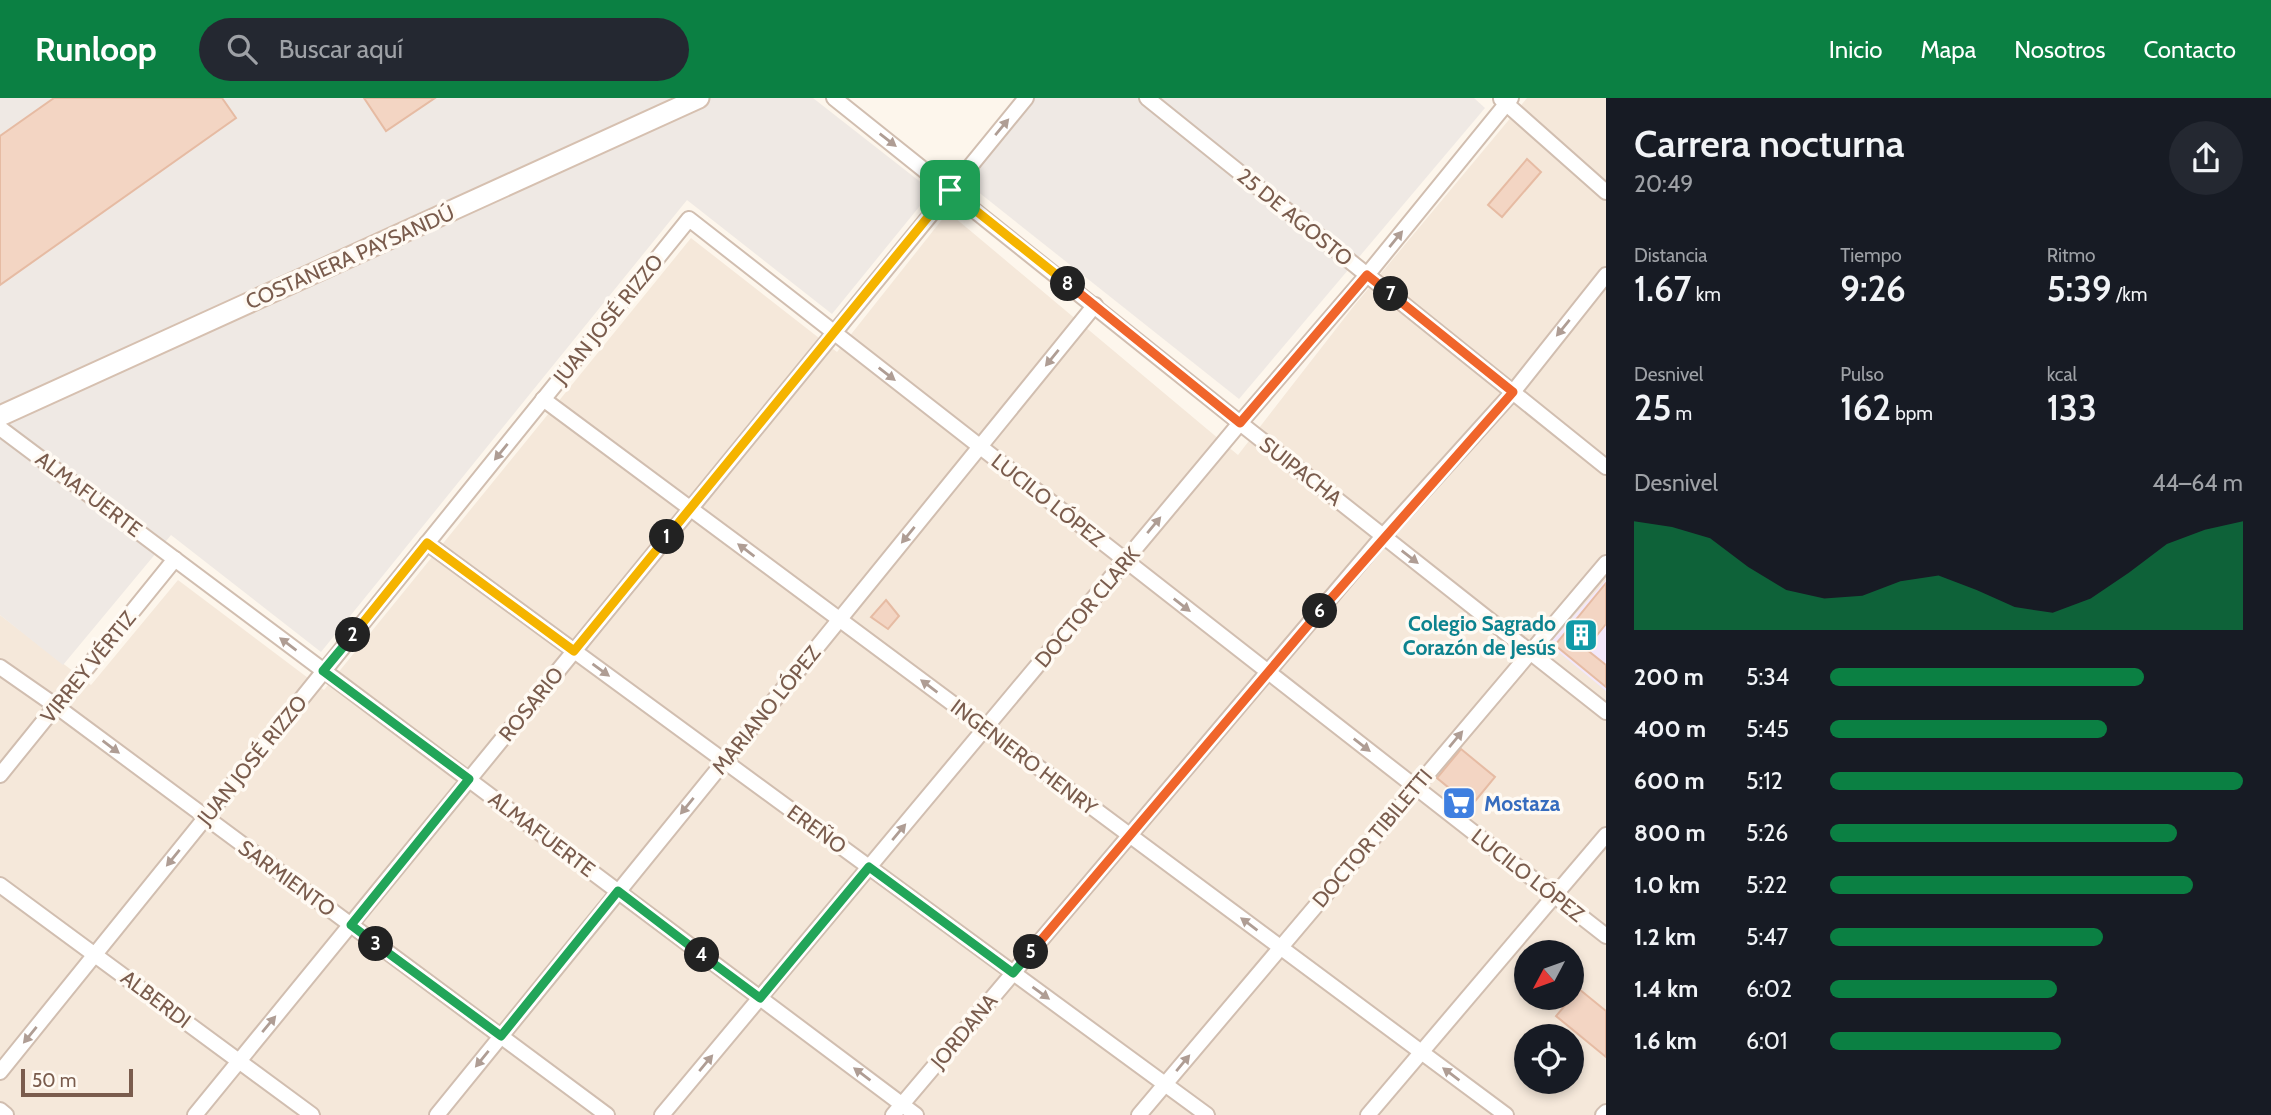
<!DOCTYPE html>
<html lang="es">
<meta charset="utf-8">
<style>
body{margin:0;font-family:Cabin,sans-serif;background:#242831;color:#f1f3f6;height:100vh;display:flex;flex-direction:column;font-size:26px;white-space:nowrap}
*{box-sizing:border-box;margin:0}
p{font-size:23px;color:#9ea1a6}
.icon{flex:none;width:38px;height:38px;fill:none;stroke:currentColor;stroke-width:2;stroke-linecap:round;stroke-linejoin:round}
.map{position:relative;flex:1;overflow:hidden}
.panel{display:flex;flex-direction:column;background:#171b24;width:665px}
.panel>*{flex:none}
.needle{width:46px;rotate:229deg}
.controls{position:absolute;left:1514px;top:842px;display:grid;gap:14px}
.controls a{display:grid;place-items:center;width:70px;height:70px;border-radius:50%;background:#171b24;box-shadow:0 4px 10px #0003;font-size:35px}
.scale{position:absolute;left:21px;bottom:18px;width:112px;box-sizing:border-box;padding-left:7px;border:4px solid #7a5c4d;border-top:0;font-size:19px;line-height:24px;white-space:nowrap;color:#7a5c4d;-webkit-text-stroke:5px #fffaf3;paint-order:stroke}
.pin{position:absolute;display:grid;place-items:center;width:60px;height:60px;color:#fff;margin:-30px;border-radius:14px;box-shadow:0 4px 10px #0006}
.km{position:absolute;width:35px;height:35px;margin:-18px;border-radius:50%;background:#222;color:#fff;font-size:19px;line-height:35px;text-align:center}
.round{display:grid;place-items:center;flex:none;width:74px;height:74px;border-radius:37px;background:#242831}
.head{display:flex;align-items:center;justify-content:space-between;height:119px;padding:0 28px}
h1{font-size:38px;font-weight:600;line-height:52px}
.metrics{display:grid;grid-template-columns:repeat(3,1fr);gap:10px;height:119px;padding:7px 28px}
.metrics div{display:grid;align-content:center}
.metrics b{font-size:35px;font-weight:600}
.metrics small{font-size:19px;font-weight:400}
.metrics p{font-size:19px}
.chart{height:196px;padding:14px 28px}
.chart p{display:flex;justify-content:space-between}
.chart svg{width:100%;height:126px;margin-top:7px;fill:#0b8043;opacity:.7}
ul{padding:0 28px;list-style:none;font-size:23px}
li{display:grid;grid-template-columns:112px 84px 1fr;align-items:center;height:52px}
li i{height:18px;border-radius:9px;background:#0b8043}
header{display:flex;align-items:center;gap:42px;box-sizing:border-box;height:98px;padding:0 35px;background:#0b8043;color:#fff}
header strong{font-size:33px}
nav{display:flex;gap:38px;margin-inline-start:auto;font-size:24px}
.search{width:490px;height:63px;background:#242831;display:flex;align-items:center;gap:18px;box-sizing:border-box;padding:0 24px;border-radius:38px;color:#9ea1a6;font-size:26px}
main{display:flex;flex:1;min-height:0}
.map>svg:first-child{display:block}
.residential{fill:#f5e8da;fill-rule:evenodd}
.industrial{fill:#efe9e4}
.education{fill:#f3e8fa}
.building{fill:#f3d5c3;stroke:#e6bba3;stroke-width:2}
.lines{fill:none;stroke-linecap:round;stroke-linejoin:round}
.minor-casing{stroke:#d1beb0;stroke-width:18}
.secondary-casing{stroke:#d6c0b0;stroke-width:23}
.minor{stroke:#fff;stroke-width:14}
.secondary{stroke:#fff;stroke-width:19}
.oneway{fill:#af9d94}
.split-1-casing{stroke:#fff;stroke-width:14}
.split-2-casing{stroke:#fff;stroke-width:14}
.split-3-casing{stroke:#fff;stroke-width:14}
.split-4-casing{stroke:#fff;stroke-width:14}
.split-5-casing{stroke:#fff;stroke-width:14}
.split-6-casing{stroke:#fff;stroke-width:14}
.split-7-casing{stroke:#fff;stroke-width:14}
.split-8-casing{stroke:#fff;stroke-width:14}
.split-9-casing{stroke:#fff;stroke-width:14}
.split-1{stroke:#f5b400;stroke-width:9}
.split-2{stroke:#f5b400;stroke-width:9}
.split-3{stroke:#22a559;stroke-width:9}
.split-4{stroke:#22a559;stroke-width:9}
.split-5{stroke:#22a559;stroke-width:9}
.split-6{stroke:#f0652b;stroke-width:9}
.split-7{stroke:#f0652b;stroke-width:9}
.split-8{stroke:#f0652b;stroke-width:9}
.split-9{stroke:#f5b400;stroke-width:9}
.labels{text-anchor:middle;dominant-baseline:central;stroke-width:7;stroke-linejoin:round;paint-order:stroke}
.street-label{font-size:21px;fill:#7a5c4d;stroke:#fffaf3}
.culture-label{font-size:21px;font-weight:bold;fill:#0d838f;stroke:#fffaf3;text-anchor:end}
.shop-label{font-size:21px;font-weight:bold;fill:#366cbe;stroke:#fffaf3;text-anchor:start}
</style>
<header>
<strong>Runloop</strong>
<div class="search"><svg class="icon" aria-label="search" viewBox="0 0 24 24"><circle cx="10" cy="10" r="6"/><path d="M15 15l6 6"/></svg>Buscar aquí</div>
<nav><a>Inicio</a><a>Mapa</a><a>Nosotros</a><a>Contacto</a></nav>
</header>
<main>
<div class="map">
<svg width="1606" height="1017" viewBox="0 0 1606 1017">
<rect width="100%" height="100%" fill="#fdf6ec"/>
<path class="residential" d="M1527 0H1606V1017H0V517L91 587 178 482 324 592 691 140 837 254 948 114 1238 357 1353 209ZM1526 854H1572V900H1526ZM1526 938H1572V984H1526Z"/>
<g class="industrial">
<path d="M0 0H813L932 93 832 216 687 102 321 554 171 437 63 567 0 517Z"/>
<path d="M1034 0H1474L1485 10 1239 301 967 85Z"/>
</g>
<path class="education" d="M1606 482V593L1549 546Z"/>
<g class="building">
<path d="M54 0H222L236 20 0 187V38Z"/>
<path d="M364 0H435L386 33Z"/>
<path d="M1527 61 1541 74 1502 119 1488 107Z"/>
<path d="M1606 485V526L1586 551 1606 567V589L1555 547Z"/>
<path d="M886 502 899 518 888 531 871 519Z"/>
<path d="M1461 651 1495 679 1471 708 1437 680Z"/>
<path d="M1579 891 1606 913V959L1556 918Z"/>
</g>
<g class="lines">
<g class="minor-casing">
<g id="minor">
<path d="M834 0 1240 325 1606 614"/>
<path d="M1147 0 1606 369"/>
<path d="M1501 1 1606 94"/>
<path d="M543 301 1506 1017"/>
<path d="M0 330 916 1017"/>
<path d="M427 445 1207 1017"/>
<path d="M0 569 56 608 607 1017"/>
<path d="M0 677 175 461"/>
<path d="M0 787 312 1017"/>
<path d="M0 974 689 121 1606 838"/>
<path d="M0 1012 6 1017"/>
<path d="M195 1017 1026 0"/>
<path d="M437 1017 1095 207"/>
<path d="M662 1017 1240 325 1367 177 1511 0"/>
<path d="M893 1017 1383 438 1513 294 1606 177"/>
<path d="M1139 1017 1606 465"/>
<path d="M1368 1017 1606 737"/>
<path d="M1603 1017 1606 1014"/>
</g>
</g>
<g class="secondary-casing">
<path id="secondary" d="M0 318 699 0"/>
</g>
<use href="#minor" class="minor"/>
<use href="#secondary" class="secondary"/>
</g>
<defs><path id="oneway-solid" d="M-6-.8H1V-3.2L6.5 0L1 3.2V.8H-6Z" transform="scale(1.75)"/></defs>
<g class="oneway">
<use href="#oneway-solid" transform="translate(1002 29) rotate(-50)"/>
<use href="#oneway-solid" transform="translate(888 42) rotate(38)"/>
<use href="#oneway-solid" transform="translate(1396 141) rotate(-51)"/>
<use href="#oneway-solid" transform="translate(1563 230) rotate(129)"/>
<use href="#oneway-solid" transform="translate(1052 260) rotate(129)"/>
<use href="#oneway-solid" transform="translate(887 276) rotate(38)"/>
<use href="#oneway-solid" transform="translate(501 354) rotate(129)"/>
<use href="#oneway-solid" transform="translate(1154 427) rotate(-50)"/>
<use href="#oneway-solid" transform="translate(908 437) rotate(129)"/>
<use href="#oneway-solid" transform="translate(746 452) rotate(-143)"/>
<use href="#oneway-solid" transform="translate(1410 459) rotate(38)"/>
<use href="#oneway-solid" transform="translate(1182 507) rotate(38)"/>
<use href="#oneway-solid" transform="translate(288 546) rotate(-143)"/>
<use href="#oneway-solid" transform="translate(601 572) rotate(36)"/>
<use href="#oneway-solid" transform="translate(929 588) rotate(-143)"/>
<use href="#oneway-solid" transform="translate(1456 641) rotate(-50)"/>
<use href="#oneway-solid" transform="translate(1362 647) rotate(38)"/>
<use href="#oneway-solid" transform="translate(111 649) rotate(37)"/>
<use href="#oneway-solid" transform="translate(687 708) rotate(129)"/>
<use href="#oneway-solid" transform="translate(899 734) rotate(-50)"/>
<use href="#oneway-solid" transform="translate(173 760) rotate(129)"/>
<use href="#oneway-solid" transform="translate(1249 826) rotate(-143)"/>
<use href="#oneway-solid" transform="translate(1041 895) rotate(36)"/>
<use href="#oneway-solid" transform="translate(269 926) rotate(-50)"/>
<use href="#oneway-solid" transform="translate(30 937) rotate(129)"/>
<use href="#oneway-solid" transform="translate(482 961) rotate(129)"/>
<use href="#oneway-solid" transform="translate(706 965) rotate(-50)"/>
<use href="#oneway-solid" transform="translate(1183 965) rotate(-50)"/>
<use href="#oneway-solid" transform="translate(862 976) rotate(-143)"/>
<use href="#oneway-solid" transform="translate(1451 976) rotate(-143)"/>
</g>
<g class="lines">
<g class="split-1-casing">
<path id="split-1" d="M667 439 950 92"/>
</g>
<g class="split-2-casing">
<path id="split-2" d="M353 537 427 445 574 553 667 439"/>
</g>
<g class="split-3-casing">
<path id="split-3" d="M353 537 323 573 469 681 351 827 376 846"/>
</g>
<g class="split-4-casing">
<path id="split-4" d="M376 846 501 938 618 793 702 857"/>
</g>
<g class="split-5-casing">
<path id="split-5" d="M702 857 760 900 869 769 1013 875 1031 854"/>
</g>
<g class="split-6-casing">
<path id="split-6" d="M1031 854 1320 513"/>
</g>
<g class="split-7-casing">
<path id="split-7" d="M1320 513 1513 294 1391 196"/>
</g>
<g class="split-8-casing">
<path id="split-8" d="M1068 186 1240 325 1367 177 1391 196"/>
</g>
<g class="split-9-casing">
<path id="split-9" d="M950 92 1068 186"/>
</g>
<use href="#split-1" class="split-1"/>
<use href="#split-2" class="split-2"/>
<use href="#split-3" class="split-3"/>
<use href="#split-4" class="split-4"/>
<use href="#split-5" class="split-5"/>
<use href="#split-6" class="split-6"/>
<use href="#split-7" class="split-7"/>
<use href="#split-8" class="split-8"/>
<use href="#split-9" class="split-9"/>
</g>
<defs>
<g id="building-square" transform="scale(1.75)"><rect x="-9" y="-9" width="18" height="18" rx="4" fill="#0f9aa8" stroke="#fffaf3"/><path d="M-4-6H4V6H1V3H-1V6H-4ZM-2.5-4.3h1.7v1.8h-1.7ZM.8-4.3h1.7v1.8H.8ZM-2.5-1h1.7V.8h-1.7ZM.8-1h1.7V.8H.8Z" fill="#fff"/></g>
<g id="supermarket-square" transform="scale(1.75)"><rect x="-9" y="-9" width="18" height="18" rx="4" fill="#3f7fe0" stroke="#fffaf3"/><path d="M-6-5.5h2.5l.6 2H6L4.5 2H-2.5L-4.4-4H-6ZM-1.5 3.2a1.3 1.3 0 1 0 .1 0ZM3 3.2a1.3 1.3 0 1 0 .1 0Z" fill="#fff"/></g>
</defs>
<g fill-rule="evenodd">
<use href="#building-square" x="1581" y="537"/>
<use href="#supermarket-square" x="1459" y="705"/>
</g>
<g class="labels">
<g class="street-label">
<text transform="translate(1295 119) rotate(39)">25 DE AGOSTO</text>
<text transform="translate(350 159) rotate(-24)">COSTANERA PAYSANDÚ</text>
<text transform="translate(608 221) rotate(-51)">JUAN JOSÉ RIZZO</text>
<text transform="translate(1301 373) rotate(38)">SUIPACHA</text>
<text transform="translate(89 396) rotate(37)">ALMAFUERTE</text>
<text transform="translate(1048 402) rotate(38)">LUCILO LÓPEZ</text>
<text transform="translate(1087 509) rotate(-50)">DOCTOR CLARK</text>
<text transform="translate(88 569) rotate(-51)">VIRREY VÉRTIZ</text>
<text transform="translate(531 606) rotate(-51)">ROSARIO</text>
<text transform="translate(766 612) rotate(-51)">MARIANO LÓPEZ</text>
<text transform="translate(1024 659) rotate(37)">INGENIERO HENRY</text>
<text transform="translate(252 662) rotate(-51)">JUAN JOSÉ RIZZO</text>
<text transform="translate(817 731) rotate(36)">EREÑO</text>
<text transform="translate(542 736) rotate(37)">ALMAFUERTE</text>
<text transform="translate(1372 740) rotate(-50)">DOCTOR TIBILETTI</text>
<text transform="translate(1528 777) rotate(38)">LUCILO LÓPEZ</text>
<text transform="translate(287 780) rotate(36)">SARMIENTO</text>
<text transform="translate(156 901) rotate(37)">ALBERDI</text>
<text transform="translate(964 933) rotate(-50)">JORDANA</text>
</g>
<g class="culture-label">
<text x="1556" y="525">Colegio Sagrado<tspan x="1556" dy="24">Corazón de Jesús</tspan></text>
</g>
<g class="shop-label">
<text x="1484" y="705">Mostaza</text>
</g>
</g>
</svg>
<div class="controls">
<a><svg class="needle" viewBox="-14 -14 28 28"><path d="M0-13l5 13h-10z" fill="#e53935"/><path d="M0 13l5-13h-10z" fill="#9ea1a6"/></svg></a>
<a><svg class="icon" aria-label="locate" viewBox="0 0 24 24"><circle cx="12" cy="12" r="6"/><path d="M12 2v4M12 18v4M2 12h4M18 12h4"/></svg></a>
</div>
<div class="scale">50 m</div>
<div class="pin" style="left:950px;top:92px;background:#1e9e55"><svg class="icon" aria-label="arrive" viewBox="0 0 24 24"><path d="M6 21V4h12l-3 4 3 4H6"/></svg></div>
<b class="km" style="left:667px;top:439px">1</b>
<b class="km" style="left:353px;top:537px">2</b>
<b class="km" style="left:376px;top:846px">3</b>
<b class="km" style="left:702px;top:857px">4</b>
<b class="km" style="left:1031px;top:854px">5</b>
<b class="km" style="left:1320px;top:513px">6</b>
<b class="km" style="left:1391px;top:196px">7</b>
<b class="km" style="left:1068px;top:186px">8</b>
</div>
<section class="panel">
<div class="head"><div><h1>Carrera nocturna</h1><p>20:49</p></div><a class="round"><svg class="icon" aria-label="share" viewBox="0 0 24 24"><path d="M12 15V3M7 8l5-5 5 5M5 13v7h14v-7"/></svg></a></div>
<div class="metrics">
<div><p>Distancia</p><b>1.67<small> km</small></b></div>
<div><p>Tiempo</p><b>9:26</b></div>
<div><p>Ritmo</p><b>5:39<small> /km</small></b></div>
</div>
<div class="metrics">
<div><p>Desnivel</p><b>25<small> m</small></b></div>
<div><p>Pulso</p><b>162<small> bpm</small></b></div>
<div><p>kcal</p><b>133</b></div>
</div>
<div class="chart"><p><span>Desnivel</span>44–64 m</p>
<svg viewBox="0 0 160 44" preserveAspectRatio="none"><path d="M0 44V6L10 8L20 12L30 22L40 30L50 33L60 32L70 27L80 25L90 30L100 36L110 38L120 33L130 24L140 14L150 9L160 6V44z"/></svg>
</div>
<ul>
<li><b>200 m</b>5:34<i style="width:76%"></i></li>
<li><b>400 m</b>5:45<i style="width:67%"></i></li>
<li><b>600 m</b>5:12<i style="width:100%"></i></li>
<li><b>800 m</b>5:26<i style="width:84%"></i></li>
<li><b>1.0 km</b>5:22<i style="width:88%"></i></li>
<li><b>1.2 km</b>5:47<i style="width:66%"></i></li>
<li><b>1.4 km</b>6:02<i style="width:55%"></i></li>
<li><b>1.6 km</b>6:01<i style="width:56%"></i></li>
</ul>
</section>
</main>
